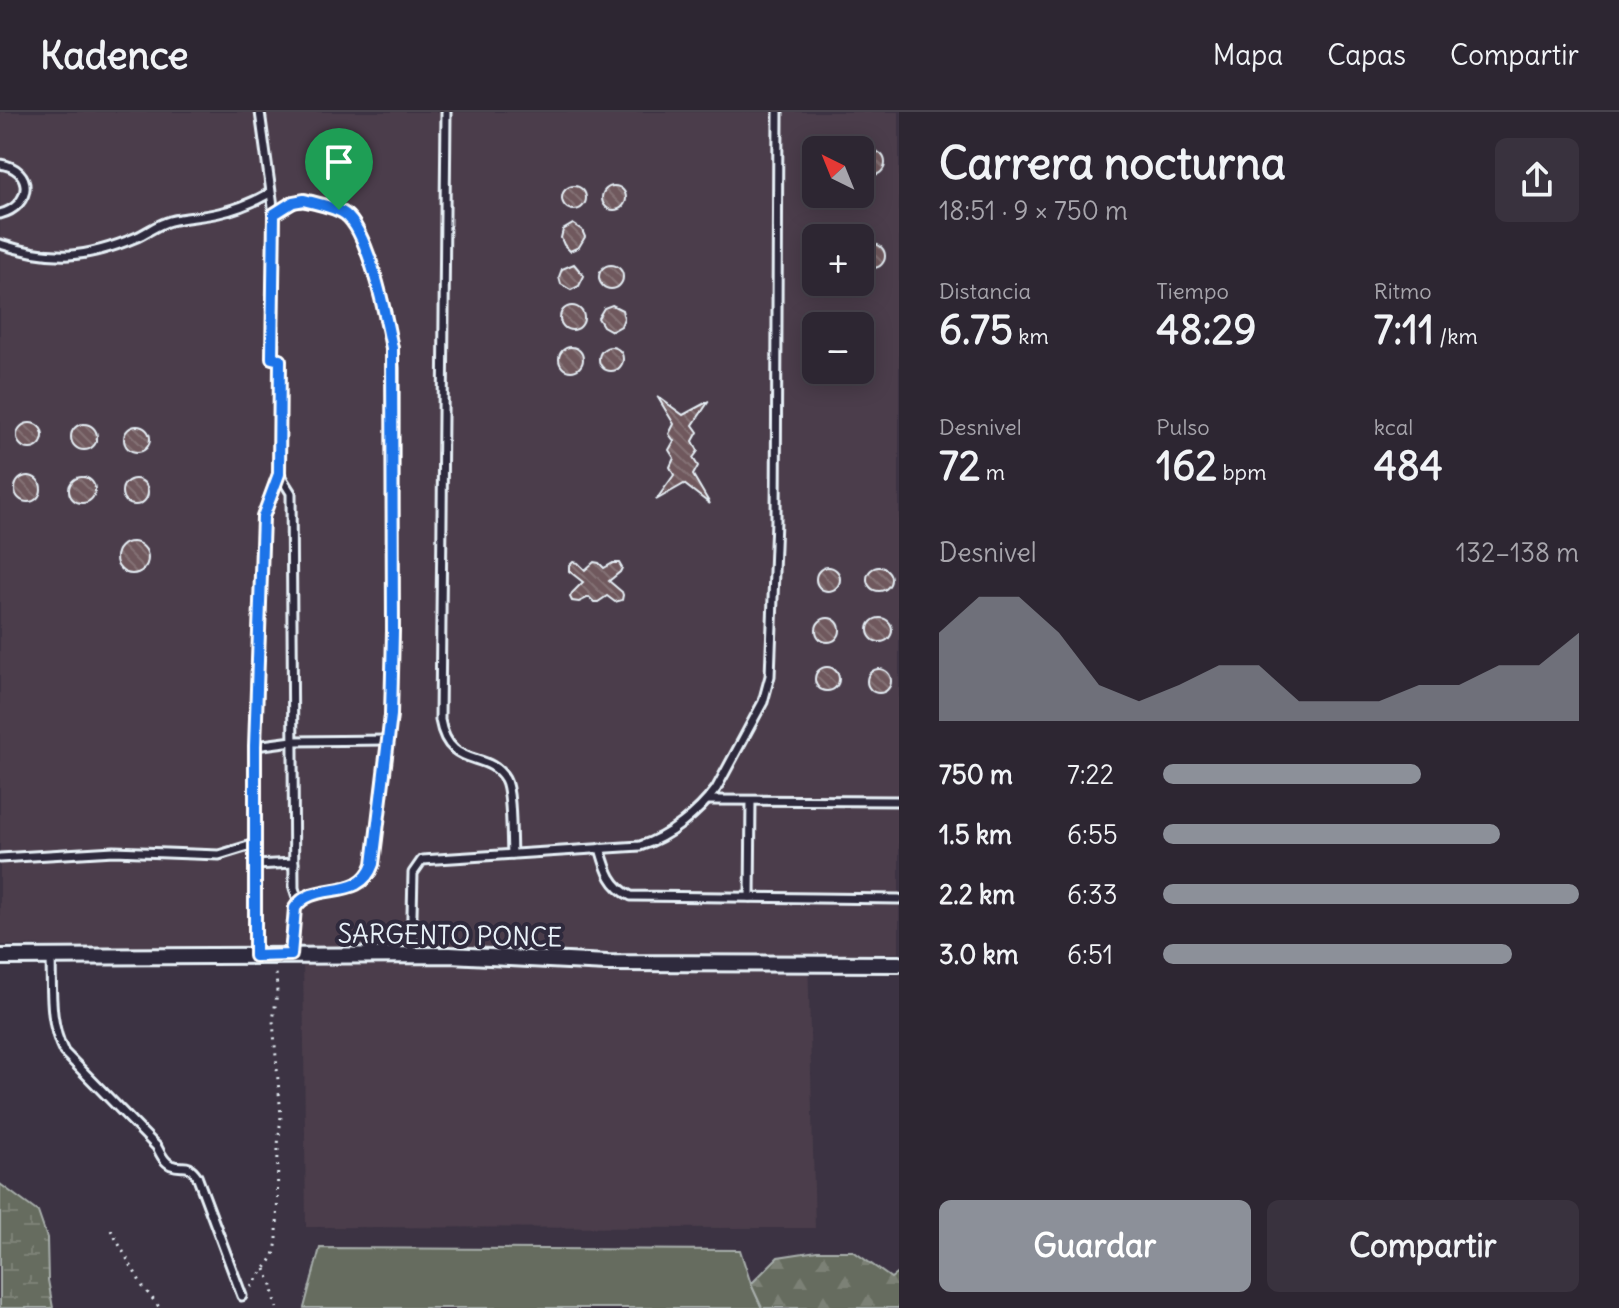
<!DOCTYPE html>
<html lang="es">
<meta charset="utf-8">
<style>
body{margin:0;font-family:Delius,sans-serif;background:#39323e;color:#f1f3f6;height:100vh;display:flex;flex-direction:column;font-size:30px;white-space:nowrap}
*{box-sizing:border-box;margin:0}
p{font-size:26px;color:#a7a5ac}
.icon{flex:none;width:44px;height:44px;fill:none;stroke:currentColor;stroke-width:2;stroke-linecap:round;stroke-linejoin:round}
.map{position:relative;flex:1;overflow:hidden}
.details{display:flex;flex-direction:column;background:#2d2632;width:720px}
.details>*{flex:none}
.needle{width:52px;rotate:317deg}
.fabs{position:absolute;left:802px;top:24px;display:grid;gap:16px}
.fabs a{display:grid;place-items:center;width:72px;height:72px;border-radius:12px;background:#2d2632;box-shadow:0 4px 20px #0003,0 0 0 2px #48434d;font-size:40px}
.pin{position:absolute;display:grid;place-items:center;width:68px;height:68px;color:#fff;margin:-82px -34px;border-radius:50% 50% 50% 0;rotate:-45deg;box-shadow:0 0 8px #0007}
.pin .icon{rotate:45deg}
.round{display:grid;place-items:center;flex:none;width:84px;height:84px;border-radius:12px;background:#39323e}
.head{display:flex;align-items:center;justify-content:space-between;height:136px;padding:0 40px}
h1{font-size:44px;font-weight:700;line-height:60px}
.figures{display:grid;grid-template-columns:repeat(3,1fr);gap:12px;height:136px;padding:8px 40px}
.figures div{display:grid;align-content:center}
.figures b{font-size:40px;font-weight:700}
.figures small{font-size:22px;font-weight:400}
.figures p{font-size:22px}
.chart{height:224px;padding:16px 40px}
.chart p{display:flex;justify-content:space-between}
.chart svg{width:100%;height:144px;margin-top:8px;fill:#8c9099;opacity:.7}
.cta{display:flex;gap:16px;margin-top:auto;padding:16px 40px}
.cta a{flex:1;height:92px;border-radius:12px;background:#8c9099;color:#fff;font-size:32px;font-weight:700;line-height:92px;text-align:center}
.cta a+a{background:#39323e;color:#f1f3f6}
ul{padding:0 40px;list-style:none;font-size:26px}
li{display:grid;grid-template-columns:128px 96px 1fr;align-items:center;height:60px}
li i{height:20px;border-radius:10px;background:#8c9099}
header{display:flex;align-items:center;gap:48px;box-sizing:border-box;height:112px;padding:0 40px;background:#2d2632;border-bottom:2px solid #48434d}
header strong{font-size:38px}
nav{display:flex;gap:44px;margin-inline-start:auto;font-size:28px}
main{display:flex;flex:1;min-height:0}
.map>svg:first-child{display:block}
.built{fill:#4b3e4b;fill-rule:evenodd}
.green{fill:#666c5e;stroke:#a7aeab;stroke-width:2}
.forest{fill:url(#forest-firs);stroke:#a7aeab;stroke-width:2}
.wetland{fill:url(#wetland-marsh);stroke:#a7aeab;stroke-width:2}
.building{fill:url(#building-back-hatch);stroke:#e8f1f8;stroke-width:2}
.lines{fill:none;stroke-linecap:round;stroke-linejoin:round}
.service-casing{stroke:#e8f1f8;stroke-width:13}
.minor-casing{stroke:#e8f1f8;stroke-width:20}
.path{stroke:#e8f1f8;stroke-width:3;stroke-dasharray:2 6;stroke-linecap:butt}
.service{stroke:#2f2a3d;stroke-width:7}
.minor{stroke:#2f2a3d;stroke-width:14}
.route-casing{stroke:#fff;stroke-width:16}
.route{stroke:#1a73e8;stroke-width:10}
.labels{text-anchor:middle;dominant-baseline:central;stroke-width:8;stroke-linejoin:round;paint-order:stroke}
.street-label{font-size:26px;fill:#e8f1f8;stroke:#2f2a3d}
</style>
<header>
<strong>Kadence</strong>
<nav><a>Mapa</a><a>Capas</a><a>Compartir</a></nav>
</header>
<main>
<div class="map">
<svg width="899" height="1196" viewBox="0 0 899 1196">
<defs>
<pattern id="forest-firs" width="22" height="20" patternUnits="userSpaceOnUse" patternTransform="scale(2)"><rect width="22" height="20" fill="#666c5e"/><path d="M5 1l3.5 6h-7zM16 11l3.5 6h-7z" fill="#7c8176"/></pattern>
<pattern id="wetland-marsh" width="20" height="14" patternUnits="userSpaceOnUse" patternTransform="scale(2)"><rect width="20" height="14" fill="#666c5e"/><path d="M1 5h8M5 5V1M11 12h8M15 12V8" fill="none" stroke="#7c8176"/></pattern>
<pattern id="building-back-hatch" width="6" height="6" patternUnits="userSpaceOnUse" patternTransform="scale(2)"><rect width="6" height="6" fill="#6f595d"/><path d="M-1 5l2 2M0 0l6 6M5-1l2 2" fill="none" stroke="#847175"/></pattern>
</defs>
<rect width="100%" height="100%" fill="#3c3343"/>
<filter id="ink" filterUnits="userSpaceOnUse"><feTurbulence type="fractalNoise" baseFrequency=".0125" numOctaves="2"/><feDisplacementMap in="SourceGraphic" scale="16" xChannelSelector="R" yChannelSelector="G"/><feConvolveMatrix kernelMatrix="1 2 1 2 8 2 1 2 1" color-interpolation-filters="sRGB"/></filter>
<g filter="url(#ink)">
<path class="built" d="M0 0H899V841L808 843 815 1116 306 1115 303 839 0 833ZM816 38H860V82H816ZM816 126H860V170H816ZM816 214H860V258H816Z"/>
<path class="green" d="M320 1136 740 1138 751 1172 762 1196H304Z"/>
<path class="forest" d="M817 1139H853L891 1166 899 1160V1196H762L751 1172 778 1145Z"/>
<path class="wetland" d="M0 1072 38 1100 47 1126 48 1168 53 1196H0Z"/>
<g class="building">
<circle cx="873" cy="51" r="12"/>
<circle cx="574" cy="86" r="12"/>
<circle cx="614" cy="86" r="12"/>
<path d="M573 112 582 118 585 125 579 135 570 139 564 133 561 126 563 118Z"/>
<circle cx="873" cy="144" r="12"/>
<path d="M574 152 584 164 579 174 571 178 561 172 559 165 562 157Z"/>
<circle cx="611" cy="165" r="12"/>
<path d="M612 193 622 198 624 206 621 214 612 219 603 214 598 206 604 196Z"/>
<circle cx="572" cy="206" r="12"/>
<circle cx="611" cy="247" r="12"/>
<circle cx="571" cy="247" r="12"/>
<path d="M657 284 683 303 709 289 693 313 698 320 693 329 698 339 693 346 698 354 693 363 710 392 684 372 656 388 674 363 670 355 674 346 669 338 674 329 669 322 674 312Z"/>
<circle cx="30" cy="324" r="13"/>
<circle cx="84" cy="325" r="13"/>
<circle cx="137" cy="327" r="13"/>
<circle cx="28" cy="377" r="13"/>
<circle cx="82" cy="378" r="13"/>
<circle cx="135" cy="380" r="13"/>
<circle cx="132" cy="446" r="16"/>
<path d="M573 450 578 451 585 458 594 450 599 451 604 456 613 451H619L622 456 620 460 609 469 622 480 623 483 622 488 615 490 607 484 598 490H594L589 485 579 490 572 489 570 485 572 481 583 470 569 459V454Z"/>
<circle cx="879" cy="467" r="12"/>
<circle cx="828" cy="467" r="12"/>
<circle cx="880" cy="518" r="12"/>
<circle cx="828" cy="518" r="12"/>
<circle cx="827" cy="567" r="12"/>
<circle cx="879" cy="569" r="12"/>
</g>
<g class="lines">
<g class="service-casing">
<g id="service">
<path d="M260 0 274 102 272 246 280 248 279 362 291 381 294 776 299 791"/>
<path d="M446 0 440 608C449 659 488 637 505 667 512 679 511 725 512 742"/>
<path d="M0 52C35 57 32 94 0 102"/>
<path d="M274 102C292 90 299 87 320 93 330 95 340 97 348 104 357 112 361 125 365 136 380 175 391 215 394 256L393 519 391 603 373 752C359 791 312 767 295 796L291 843"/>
<path d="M0 132C53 149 85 147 137 125 148 120 158 112 170 109 186 105 203 105 219 101 237 97 254 90 270 81"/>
<path d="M255 634 293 629 388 628"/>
<path d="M708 688 899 689"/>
<path d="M600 736C606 757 610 774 631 784L899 787"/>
<path d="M0 746 114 739 219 743 255 732"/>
<path d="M255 753 294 751"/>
<path d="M750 785 751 689"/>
<path d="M255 844V634L263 405 279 362"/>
<path d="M411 844 413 761 422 748 640 734C669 725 698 701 716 677L763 590 770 564 776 408 778 0"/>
<path d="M51 846C52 878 49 911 64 940L157 1035C160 1041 164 1050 171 1053 184 1058 187 1049 197 1064L242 1184"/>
</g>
</g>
<g class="minor-casing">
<path id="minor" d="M0 845 450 843 607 851 899 852"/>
</g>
<g class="path">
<path d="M111 1118 143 1175 160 1196"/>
<path d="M265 1157 272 1173 277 1196"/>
<path d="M251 1175 274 1144 277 1129 278 1033 281 1004 273 909 277 881 276 859"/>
</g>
<use href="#service" class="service"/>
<use href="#minor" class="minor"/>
</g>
</g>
<g class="lines" filter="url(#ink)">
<g class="route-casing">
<path id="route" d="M304 88C317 92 334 94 345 102 369 120 386 206 392 236L393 519 391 603 373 752C360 791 313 767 295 796L291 843 255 844V634L263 405 279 362 280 248 272 246 274 102 293 90Z"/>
</g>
<use href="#route" class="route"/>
</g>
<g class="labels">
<g class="street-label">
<text transform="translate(450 823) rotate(1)">SARGENTO PONCE</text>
</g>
</g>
</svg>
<div class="fabs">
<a><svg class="needle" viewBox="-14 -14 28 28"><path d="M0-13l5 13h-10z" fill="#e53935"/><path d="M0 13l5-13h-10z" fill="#a7a5ac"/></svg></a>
<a>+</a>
<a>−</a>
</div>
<div class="pin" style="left:339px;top:98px;background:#1e9e55"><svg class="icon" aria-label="arrive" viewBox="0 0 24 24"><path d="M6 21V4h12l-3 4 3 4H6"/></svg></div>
</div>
<section class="details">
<div class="head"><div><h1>Carrera nocturna</h1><p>18:51 · 9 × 750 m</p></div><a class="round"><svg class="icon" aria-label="share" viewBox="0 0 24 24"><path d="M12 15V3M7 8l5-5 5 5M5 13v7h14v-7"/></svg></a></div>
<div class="figures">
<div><p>Distancia</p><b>6.75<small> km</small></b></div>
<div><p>Tiempo</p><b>48:29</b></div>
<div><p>Ritmo</p><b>7:11<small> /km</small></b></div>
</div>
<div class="figures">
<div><p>Desnivel</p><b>72<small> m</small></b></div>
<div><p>Pulso</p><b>162<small> bpm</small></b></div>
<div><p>kcal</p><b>484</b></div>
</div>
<div class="chart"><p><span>Desnivel</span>132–138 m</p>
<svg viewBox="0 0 160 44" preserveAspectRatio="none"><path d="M0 44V17L10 6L20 6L30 17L40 33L50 38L60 33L70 27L80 27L90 38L100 38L110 38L120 33L130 33L140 27L150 27L160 17V44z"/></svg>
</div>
<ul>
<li><b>750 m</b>7:22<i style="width:62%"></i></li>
<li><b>1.5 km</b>6:55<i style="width:81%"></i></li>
<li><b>2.2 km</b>6:33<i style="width:100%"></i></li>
<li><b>3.0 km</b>6:51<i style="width:84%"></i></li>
</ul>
<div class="cta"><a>Guardar</a><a>Compartir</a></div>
</section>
</main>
